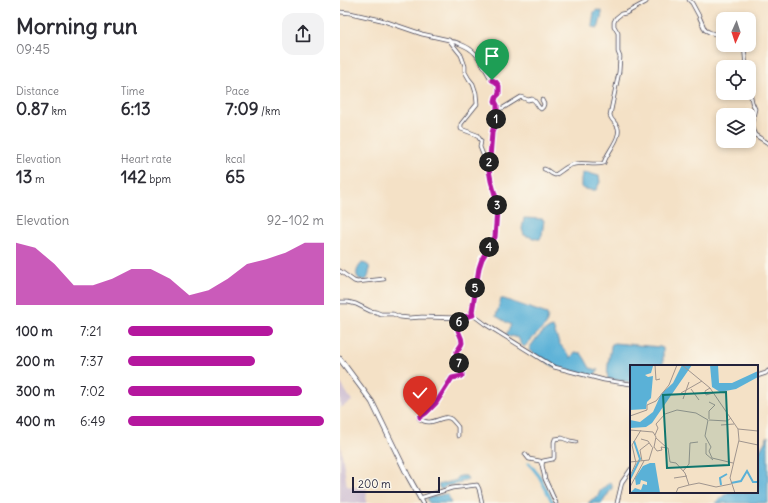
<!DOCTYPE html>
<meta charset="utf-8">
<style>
body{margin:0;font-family:Delius,sans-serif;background:#f2f2f3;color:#2b2b33;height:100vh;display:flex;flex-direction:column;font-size:15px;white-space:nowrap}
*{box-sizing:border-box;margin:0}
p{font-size:13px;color:#7c7c81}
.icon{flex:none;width:22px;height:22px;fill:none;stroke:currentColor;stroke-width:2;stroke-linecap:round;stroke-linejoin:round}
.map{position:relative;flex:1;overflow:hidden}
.side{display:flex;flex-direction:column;background:#fff;width:340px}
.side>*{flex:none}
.needle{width:26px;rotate:183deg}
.fabs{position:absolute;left:376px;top:12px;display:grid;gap:8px}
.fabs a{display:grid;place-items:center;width:40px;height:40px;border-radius:8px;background:#fff;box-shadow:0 2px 6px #0003;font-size:20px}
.scale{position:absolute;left:12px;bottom:10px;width:88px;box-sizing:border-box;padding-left:4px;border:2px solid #22223b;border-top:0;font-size:11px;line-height:14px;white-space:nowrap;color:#22223b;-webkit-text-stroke:3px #fbf7ec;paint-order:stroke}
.pin{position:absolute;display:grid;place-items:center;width:34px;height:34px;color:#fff;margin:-41px -17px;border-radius:50% 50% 50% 0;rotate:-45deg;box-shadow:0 0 4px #0007}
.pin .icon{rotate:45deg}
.km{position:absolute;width:20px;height:20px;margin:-10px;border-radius:50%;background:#222;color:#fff;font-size:11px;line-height:20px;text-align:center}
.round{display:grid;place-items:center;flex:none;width:42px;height:42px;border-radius:12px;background:#f2f2f3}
.summary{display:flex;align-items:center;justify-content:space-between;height:68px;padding:0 16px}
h1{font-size:22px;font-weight:700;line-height:30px}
.stats{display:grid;grid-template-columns:repeat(3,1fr);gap:6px;height:68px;padding:4px 16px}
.stats div{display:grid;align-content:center}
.stats b{font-size:17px;font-weight:700}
.stats small{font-size:11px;font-weight:400}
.stats p{font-size:11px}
.chart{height:112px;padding:8px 16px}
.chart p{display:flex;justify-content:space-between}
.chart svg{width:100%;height:72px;margin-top:4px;fill:#b5179e;opacity:.7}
ul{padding:0 16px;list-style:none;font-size:13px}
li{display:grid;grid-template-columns:64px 48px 1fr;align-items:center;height:30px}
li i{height:10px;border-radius:5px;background:#b5179e}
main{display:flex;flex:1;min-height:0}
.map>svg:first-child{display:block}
.industrial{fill:#cdbed2}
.water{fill:#5ab1d7;stroke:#3e6a89}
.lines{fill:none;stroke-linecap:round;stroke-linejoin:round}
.canal{stroke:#5ab1d7;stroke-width:3}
.minor-casing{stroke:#423f50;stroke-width:4.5}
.highway-casing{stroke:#423f50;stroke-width:6}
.minor{stroke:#fff;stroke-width:3}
.highway{stroke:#fff;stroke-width:4.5}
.route-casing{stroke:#fff;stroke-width:8}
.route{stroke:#b5179e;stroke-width:5}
.inset-river{fill:none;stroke:#5ab1d7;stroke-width:2}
.inset-road{fill:none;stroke:#a0958e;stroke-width:1}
.view{fill:#0f766e;fill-opacity:0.15;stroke:#0f766e;stroke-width:2}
.inset-edge{fill:none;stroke:#22223b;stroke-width:2}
</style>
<main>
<section class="side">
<div class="summary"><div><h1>Morning run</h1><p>09:45</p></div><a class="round"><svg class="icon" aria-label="share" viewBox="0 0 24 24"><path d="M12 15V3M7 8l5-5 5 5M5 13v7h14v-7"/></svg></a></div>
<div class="stats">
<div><p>Distance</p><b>0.87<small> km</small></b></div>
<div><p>Time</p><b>6:13</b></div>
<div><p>Pace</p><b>7:09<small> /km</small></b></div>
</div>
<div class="stats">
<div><p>Elevation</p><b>13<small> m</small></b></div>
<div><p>Heart rate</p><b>142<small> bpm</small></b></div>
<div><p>kcal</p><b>65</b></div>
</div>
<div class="chart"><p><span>Elevation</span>92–102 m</p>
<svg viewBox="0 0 160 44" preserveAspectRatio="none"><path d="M0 44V6L10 9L20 19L30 32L40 32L50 28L60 22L70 22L80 28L90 38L100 35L110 28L120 19L130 16L140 12L150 6L160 6V44z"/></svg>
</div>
<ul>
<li><b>100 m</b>7:21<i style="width:74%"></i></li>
<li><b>200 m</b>7:37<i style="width:65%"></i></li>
<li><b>300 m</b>7:02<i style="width:89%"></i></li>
<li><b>400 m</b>6:49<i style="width:100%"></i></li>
</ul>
</section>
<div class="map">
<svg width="428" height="503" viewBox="0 0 428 503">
<rect width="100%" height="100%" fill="#fbf7ec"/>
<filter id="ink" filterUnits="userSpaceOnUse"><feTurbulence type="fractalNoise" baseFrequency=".025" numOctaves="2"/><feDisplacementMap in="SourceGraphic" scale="8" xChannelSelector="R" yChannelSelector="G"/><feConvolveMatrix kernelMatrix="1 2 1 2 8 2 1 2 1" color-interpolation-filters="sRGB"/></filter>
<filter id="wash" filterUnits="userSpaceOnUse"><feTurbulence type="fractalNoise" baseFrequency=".012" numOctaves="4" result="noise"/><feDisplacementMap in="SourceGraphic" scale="16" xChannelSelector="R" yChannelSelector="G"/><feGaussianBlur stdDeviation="0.9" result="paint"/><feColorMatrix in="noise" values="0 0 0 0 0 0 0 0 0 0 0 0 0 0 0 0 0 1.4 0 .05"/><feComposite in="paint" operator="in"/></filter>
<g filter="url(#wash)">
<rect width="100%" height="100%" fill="#f4e1c6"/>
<g class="industrial">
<path d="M0 382 12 401 0 408Z"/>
<path d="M0 441 7 486 27 489 26 503H0Z"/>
</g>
<g class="water">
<path d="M257 10 262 11V13L259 26 258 28 253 27 252 25 254 12Z"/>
<path d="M244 173H248L259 176 260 182 256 190C251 190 245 190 241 187V180L242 174Z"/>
<path d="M184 218 202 219 204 220 202 235 200 239H197L184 235 182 229Z"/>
<path d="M22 263 26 264 29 266C30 270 29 277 26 280L19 279C14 274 18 267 22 263Z"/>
<path d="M161 299H164L207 314 208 316 206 325 184 347 180 343V341L178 338 172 336 170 337 166 335 171 325 156 316Z"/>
<path d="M213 327 219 343 231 358 235 352 241 353 245 359 250 368 258 370 254 376 213 366 189 350C191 343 205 328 213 327Z"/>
<path d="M274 343 320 347 323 348V366H291V382L268 379C266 369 270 356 271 346L272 344Z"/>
<path d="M428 436V503H375L388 492H417V456Z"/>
<path d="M121 476H126L128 479 126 480 122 481 121 483 106 486 103 489H100L98 485 117 480V477Z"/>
<path d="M270 482 272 485V488L262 503H248L251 500 258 496 260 491Z"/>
<path d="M104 494 108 495 111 503H89L87 499 89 498Z"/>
</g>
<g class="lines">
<path class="canal" d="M189 463 199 476 213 503"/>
</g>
</g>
<g filter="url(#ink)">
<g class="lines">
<g class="minor-casing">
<g id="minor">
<path d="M349 0 352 3 359 16 365 30 369 32 383 37"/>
<path d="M0 12 10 13 41 20 82 34 109 40 121 55 125 66V72L129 79 133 84 136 93 137 104 121 124V129L137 135 141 141 140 147 149 170 151 181 156 198 157 204 155 237 142 259 139 268 132 312 133 315 145 324 214 367 264 380 291 384"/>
<path d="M111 42C114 41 116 42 120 44 139 51 141 63 151 79 154 83 159 84 159 91 159 95 156 96 156 99 155 101 157 109 157 114 157 119 154 126 153 131 151 143 150 156 149 168"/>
<path d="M404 45 406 67"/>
<path d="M409 87 412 102 415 109 411 126 415 135 428 143"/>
<path d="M157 105 160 108H163L181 97 188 100 192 99C197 101 197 107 201 109L203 107 204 104 202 100"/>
<path d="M204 169C209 170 210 174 215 175 222 171 227 165 235 164 244 162 256 166 264 163 266 153 281 139 278 128 277 123 271 121 270 115L279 72 280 57 278 52V33L274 26V22L276 18 281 14 286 13 306 2 307 0"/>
<path d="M0 271 14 281 17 282 44 279"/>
<path d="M0 302H8L16 304 30 311 36 312 41 314H53L60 317 69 318 82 317 121 318 133 315"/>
<path d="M417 376 426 373 428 371"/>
<path d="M118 436V427C116 424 113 421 111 419 102 413 92 429 79 418L96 403 111 378 121 376 123 374C121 368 117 361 116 355 116 350 121 348 121 343 123 333 113 334 121 318"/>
<path d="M185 454 189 459 200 461 202 465 205 479 216 503"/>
<path d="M202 465 203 461 213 459 214 458V442L215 439 222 438 230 441 236 442"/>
<path d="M80 498 112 488 137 485 139 489 142 503"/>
<path d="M277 503 282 482 291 469"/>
</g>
</g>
<g class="highway-casing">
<path id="highway" d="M0 359 32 402 68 476 83 503"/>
</g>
<use href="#minor" class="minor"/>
<use href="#highway" class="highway"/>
</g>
</g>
<g class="lines" filter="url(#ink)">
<g class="route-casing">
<path id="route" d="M80 417 86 413 96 403 112 378 122 376C123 368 116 361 116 354 117 349 121 347 122 343 122 331 113 334 121 318L133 315 132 312 139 268 142 259 155 237 156 224 157 208 156 198 151 181 149 170 152 133 157 116V105L155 101 156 97 159 94V86L156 82 152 80"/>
</g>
<use href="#route" class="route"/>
</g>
<g transform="translate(290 365)">
<rect width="128" height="128" fill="#f4e1c6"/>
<path d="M0 0 23 1 21 8 15 10 18 12 23 11 21 33 17 37 16 44 0 45ZM52 0H62L22 58 16 62 0 63V55L10 57 23 47 31 29 43 18ZM80 0H88L89 18H102L128 6V12L106 24 90 27 82 22ZM20 98H25L30 128H0L5 123 11 125 13 119 17 120V117L11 115 10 119 6 120 5 113 13 101Z" fill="#5ab1d7"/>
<path class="inset-river" d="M0 114 10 94 4 76M101 118 111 116 117 106 123 117H128M91 120 90 113 97 109"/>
<path class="inset-road" d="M25 0 26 15 30 14M52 0 80 23 108 64 109 75 100 113 105 128M104 0H117M80 23 75 26 76 30 83 28M61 24 69 35M51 28 72 16M53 34 59 17M79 37 85 40 79 46V54M0 51 17 45V40L26 36 39 20 47 0M79 55 97 56 101 53M91 60 104 59M108 64 128 66M0 65 23 67 26 72 24 82 27 86 32 85 31 82 38 83 40 97 46 98 55 108 59 120 69 118 86 122 101 119M25 70 28 63 26 59 35 49 47 45 66 48 78 55 75 71 81 82 79 86 82 93 103 98M26 73 36 82M11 74 18 76 22 82M109 76 128 80M76 78V89L83 95M12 96 10 85 19 78M0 97 19 95 23 82M53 106 59 99 60 78 68 77M0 111 6 98 2 80 11 65M44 113 57 111M0 122 14 96M46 128 48 123 59 120"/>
<path class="view" d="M96 27 99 100 37 103 33 30Z"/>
<rect width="128" height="128" class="inset-edge"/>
</g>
</svg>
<div class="fabs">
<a><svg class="needle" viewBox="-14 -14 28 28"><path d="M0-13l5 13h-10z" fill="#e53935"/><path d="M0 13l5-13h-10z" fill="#7c7c81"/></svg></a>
<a><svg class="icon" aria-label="locate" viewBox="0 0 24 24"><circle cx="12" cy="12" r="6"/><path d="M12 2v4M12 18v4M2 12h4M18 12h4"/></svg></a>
<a><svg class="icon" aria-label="layers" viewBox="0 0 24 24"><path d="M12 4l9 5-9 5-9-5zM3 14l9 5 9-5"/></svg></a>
</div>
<div class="scale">200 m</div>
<div class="pin" style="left:152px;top:80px;background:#1e9e55"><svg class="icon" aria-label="arrive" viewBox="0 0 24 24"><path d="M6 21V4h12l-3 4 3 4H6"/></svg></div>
<div class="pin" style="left:80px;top:417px;background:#d93025"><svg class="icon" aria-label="check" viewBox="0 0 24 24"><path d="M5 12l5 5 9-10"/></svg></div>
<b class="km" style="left:156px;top:119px">1</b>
<b class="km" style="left:149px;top:162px">2</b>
<b class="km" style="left:157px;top:205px">3</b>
<b class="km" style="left:149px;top:247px">4</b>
<b class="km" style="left:135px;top:288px">5</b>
<b class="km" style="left:119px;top:322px">6</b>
<b class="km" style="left:119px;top:363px">7</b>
</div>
</main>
